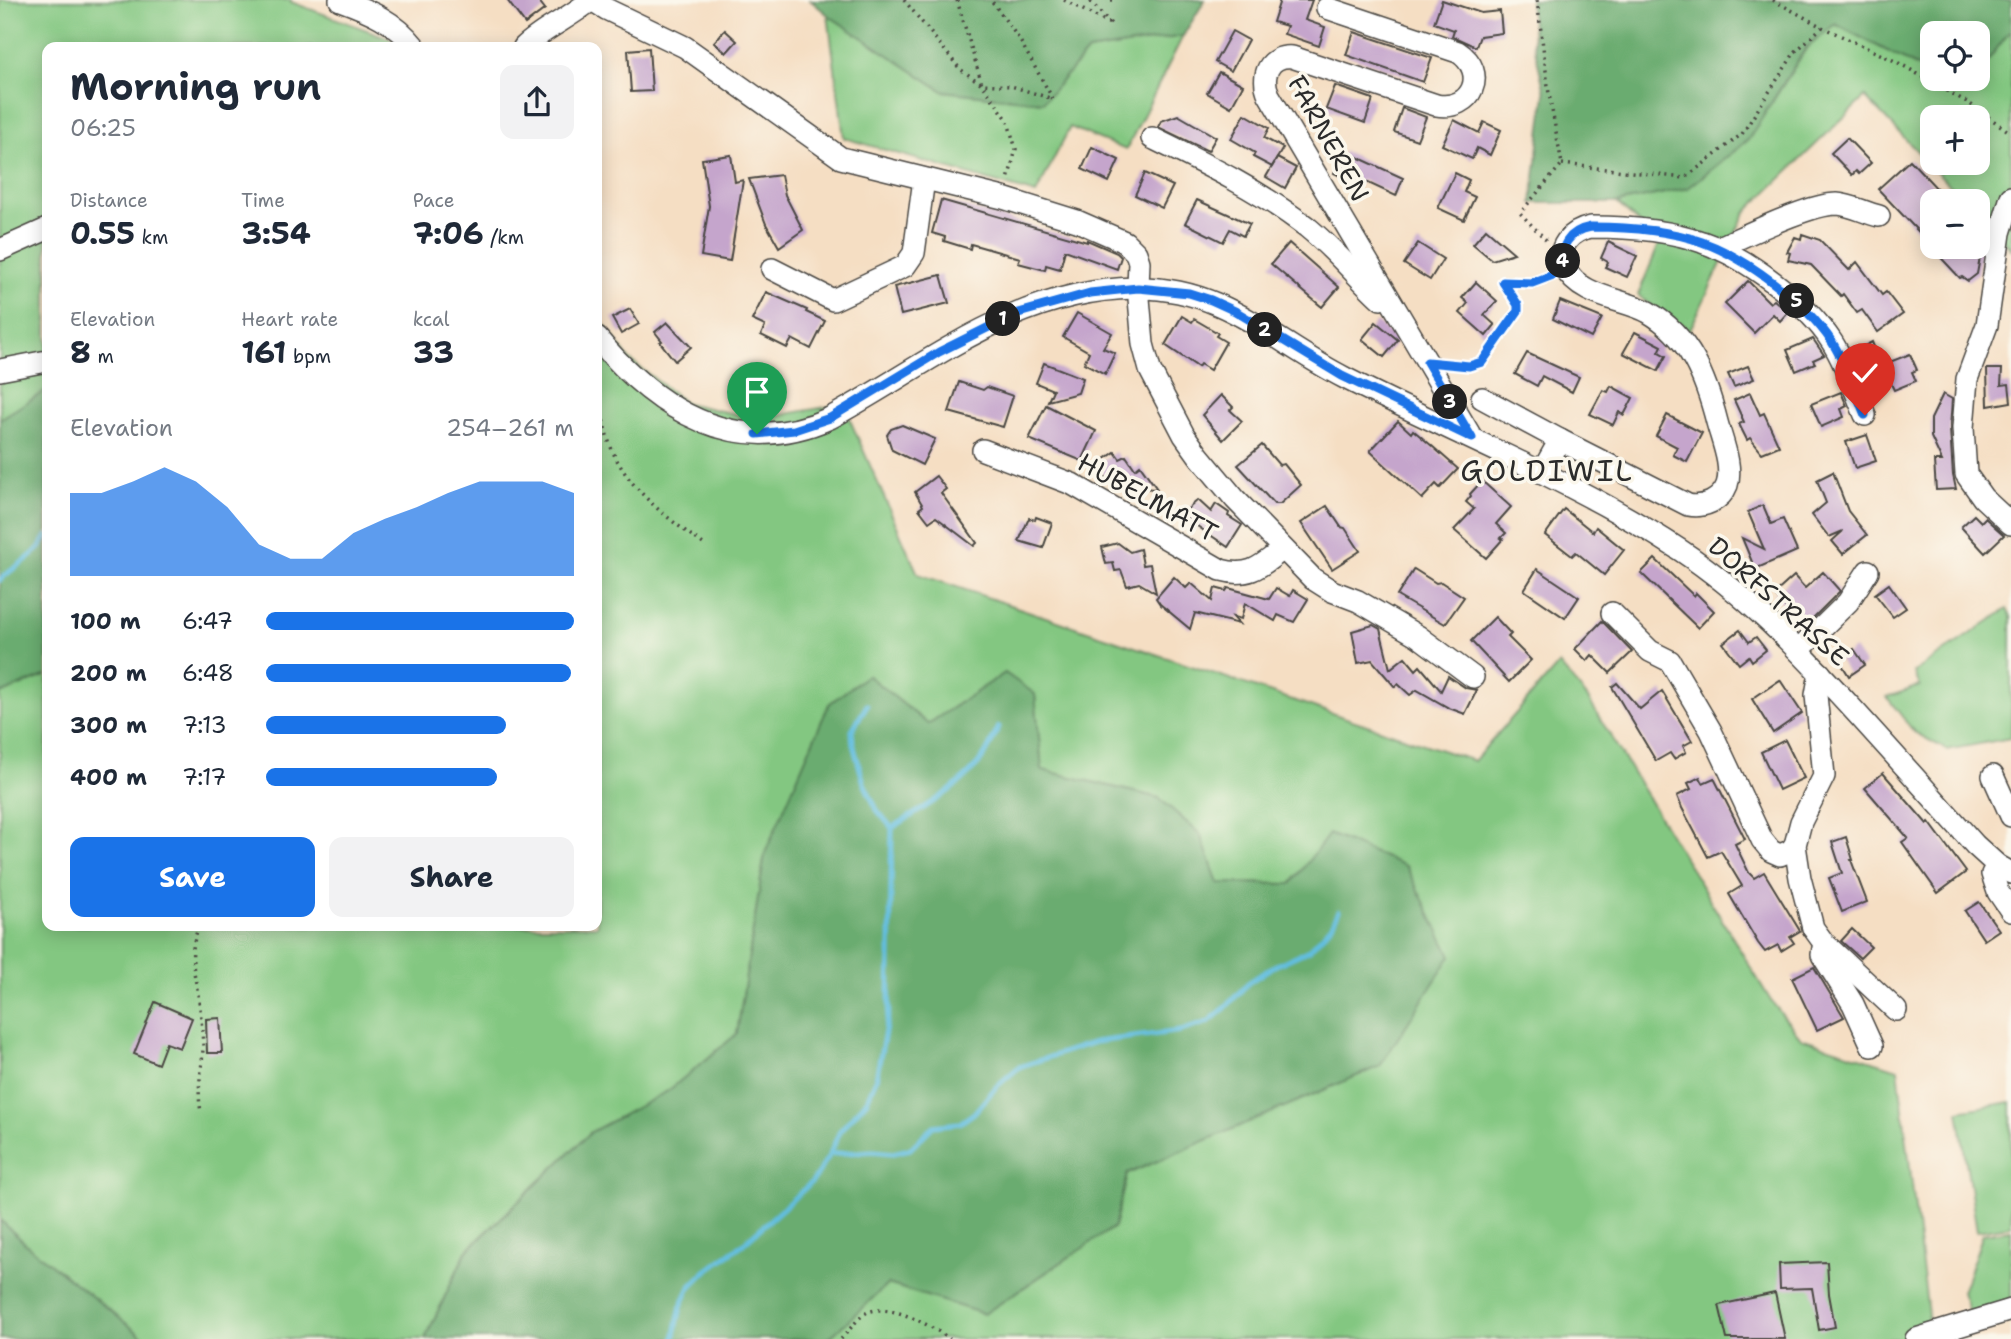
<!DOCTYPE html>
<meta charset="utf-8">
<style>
body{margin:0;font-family:"Shantell Sans",sans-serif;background:#f2f2f3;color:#1f2937;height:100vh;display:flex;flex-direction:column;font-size:26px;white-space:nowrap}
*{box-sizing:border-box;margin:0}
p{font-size:23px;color:#747a83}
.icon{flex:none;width:38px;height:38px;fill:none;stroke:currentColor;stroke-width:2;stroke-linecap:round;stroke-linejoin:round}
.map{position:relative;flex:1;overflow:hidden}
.details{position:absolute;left:42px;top:42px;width:560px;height:889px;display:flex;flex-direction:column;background:#fff;border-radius:14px;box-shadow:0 4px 18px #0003}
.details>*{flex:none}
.buttons{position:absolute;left:1920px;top:21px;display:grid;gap:14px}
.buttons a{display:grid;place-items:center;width:70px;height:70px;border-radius:14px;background:#fff;box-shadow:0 4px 18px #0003;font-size:35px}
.pin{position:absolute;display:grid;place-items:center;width:60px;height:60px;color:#fff;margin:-72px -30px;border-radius:50% 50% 50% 0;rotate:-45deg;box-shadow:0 0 7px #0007}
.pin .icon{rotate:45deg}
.km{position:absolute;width:35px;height:35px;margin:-18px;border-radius:50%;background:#222;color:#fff;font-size:19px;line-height:35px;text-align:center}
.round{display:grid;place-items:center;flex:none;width:74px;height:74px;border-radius:14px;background:#f2f2f3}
.head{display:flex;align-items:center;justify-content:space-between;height:119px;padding:0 28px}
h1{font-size:38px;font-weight:700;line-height:52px}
.figures{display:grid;grid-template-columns:repeat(3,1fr);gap:10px;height:119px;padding:7px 28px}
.figures div{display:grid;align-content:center}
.figures b{font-size:30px;font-weight:700}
.figures small{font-size:19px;font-weight:400}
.figures p{font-size:19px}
.chart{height:196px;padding:14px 28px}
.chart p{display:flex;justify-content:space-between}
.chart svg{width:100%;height:126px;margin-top:7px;fill:#1a73e8;opacity:.7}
.action{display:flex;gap:14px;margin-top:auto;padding:14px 28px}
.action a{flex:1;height:80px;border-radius:14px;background:#1a73e8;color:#fff;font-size:28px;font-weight:700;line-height:80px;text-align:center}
.action a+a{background:#f2f2f3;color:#1f2937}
ul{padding:0 28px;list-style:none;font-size:23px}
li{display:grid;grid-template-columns:112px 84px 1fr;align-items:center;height:52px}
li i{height:18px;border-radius:9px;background:#1a73e8}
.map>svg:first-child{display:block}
.green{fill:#83c781;stroke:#577956;stroke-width:2;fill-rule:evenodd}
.forest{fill:#6aac6f;stroke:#4a6c4d;stroke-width:2}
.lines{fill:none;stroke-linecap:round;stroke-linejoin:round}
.stream{stroke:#62bee0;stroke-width:5}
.building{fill:#c5a5cc}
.minor-casing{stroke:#494642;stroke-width:24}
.path{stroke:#494642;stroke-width:3.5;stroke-dasharray:2 5;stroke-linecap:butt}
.minor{stroke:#fff;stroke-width:21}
.route-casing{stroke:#fff;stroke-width:14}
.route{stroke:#1a73e8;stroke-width:9}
.labels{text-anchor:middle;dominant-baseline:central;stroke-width:7;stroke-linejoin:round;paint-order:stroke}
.street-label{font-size:26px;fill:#2b2b2b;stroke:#fbf7ec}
.quarter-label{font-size:30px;letter-spacing:2px;fill:#2b2b2b;stroke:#fbf7ec}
</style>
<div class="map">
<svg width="2011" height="1339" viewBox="0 0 2011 1339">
<rect width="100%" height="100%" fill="#fbf7ec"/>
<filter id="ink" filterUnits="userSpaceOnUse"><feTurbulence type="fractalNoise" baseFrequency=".0143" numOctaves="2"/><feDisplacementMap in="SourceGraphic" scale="14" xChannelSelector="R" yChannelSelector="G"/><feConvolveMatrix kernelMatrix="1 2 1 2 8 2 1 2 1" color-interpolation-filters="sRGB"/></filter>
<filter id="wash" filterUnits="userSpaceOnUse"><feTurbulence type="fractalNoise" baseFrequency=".00686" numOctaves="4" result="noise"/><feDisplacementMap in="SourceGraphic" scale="28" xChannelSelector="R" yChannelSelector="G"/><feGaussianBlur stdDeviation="1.57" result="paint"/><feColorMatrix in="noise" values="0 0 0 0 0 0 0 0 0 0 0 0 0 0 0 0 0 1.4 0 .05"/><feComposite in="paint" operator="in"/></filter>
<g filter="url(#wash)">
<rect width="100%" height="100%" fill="#f5dec3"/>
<g class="green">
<path d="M0 0H291V2L413 47H47V390L0 419Z"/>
<path d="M828 15 943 91 1042 102 1088 51 1183 36 1126 150 1070 127 1036 194 844 138Z"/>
<path d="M1835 24 1932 74V79H1940L1964 91 1973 79H1978V73L2011 30V249L1978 214V201H1965L1865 97 1745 213 1687 336 1638 295 1660 242 1617 203 1688 188 1748 140 1806 49ZM1932 117H1978V163H1932Z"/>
<path d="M597 315 630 360 686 403 757 419 843 404 918 574 1474 761 1559 664 1587 697 1771 1001 1801 1038 1898 1069 1931 1339H828L888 1284 984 1314 1114 1227 1127 1174 1380 1066 1291 884 1218 883 1200 834 1159 798 1042 770 1035 695 1005 673 928 724 867 675 765 853 737 1034 668 1091 591 1132 466 1251 425 1339H146L29 1247 0 1220V694L47 675V926H597Z"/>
<path d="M2007 609 2011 617V738L1947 750 1914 732 1887 697 1920 686 1914 672Z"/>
<path d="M2011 1102V1226L1977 1231 1958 1111Z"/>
<path d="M2011 1230V1301L1969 1313 1962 1292 1983 1234Z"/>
</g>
<g class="forest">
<path d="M810 0H1205L1183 36 1088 51 1043 102 943 91 828 15Z"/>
<path d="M1530 0H2011V30L1978 73V33H1932V74L1835 24 1805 49 1748 140 1688 188 1617 203H1532L1545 93 1533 41Z"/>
<path d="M47 390V675L0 694V419Z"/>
<path d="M1005 673 1035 694 1042 770 1159 798 1200 834 1218 883 1291 884 1329 834 1406 866 1451 956 1380 1066 1127 1174 1114 1227 984 1314 888 1284 828 1339H425L466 1252 591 1132 668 1091 737 1034 765 853 829 704 867 675 928 724Z"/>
<path d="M0 1220 29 1247 146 1339H0Z"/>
</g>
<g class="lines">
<g class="stream">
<path d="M0 580C18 562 33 561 47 536"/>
<path d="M892 828C924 807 962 788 984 756 990 747 994 736 999 727"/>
<path d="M830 1154 840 1131 867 1100 876 1079 889 1010 892 828 877 810 864 783 853 744 852 730 867 705"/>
<path d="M674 1339 681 1306 690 1287 706 1271 743 1244 813 1181 830 1154 873 1151 893 1153 910 1149 933 1126 960 1123 974 1113 997 1086 1019 1067 1095 1042 1181 1031 1208 1022 1225 1008 1248 983 1272 967 1309 950 1332 925 1339 911"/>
</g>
</g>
<g id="blocks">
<g class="building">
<path d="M507 0H538L545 9 525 24Z"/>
<path d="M1280 0H1312L1305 20 1325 27 1319 46 1284 34 1287 26 1273 22Z"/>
<path d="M1442 0 1481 13 1500 11 1502 33 1480 36 1476 47 1452 36 1454 30 1434 23Z"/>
<path d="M725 30 737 41 726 53 714 42Z"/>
<path d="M1232 31 1248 40 1231 71 1215 62Z"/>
<path d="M1354 32 1432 58 1423 82 1346 55Z"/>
<path d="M649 48 652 91 631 92 628 50Z"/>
<path d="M1219 72 1243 85 1231 107 1207 93Z"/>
<path d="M1335 86 1373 99 1365 123 1326 109Z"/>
<path d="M1402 108 1426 117 1417 140 1394 132Z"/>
<path d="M1245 114 1269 128 1264 138 1283 148 1272 167 1253 157 1255 153 1231 139Z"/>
<path d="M1178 115 1216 137 1208 151 1158 127 1161 121Z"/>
<path d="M1454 120 1479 133 1484 122 1501 130 1490 155 1477 148 1472 159 1442 145Z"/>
<path d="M1847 138 1871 163 1859 174 1856 171 1852 175 1831 153Z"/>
<path d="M1092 147 1119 160 1109 182 1082 169Z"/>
<path d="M1344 151 1403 178 1396 196 1362 180 1359 185 1334 173Z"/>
<path d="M731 155 735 182 743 180 730 261 701 256 709 206 702 159Z"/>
<path d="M1277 158 1296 168 1285 188 1266 177Z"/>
<path d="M1910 160 1942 194 1932 201V246L1878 189Z"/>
<path d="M1145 173 1173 186 1162 208 1135 195Z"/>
<path d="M1455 173 1469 180 1464 192 1475 197 1464 220 1438 208Z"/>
<path d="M781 175 785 195 803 230 779 247 766 224 749 179Z"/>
<path d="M941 200 1087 242V240L1117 253 1121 257 1117 269 1065 250 1060 269 1046 265 1045 270 1018 263 1020 258 971 244 970 249 944 241 945 237 932 233Z"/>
<path d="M1197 200 1250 224 1243 236 1230 229 1223 242 1185 223Z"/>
<path d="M1486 229 1514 253 1492 260 1473 244Z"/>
<path d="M1802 234 1820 240 1849 270 1857 262 1882 295 1886 292 1903 314 1878 332 1862 310 1857 313 1843 294 1841 296 1811 265 1788 260 1790 253 1787 252 1795 237 1801 239Z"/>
<path d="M1608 242 1637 256 1627 277 1605 267 1608 262 1601 258Z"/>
<path d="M1289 243 1339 287 1322 307 1271 264Z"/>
<path d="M1418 243 1443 259 1430 280 1404 264Z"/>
<path d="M1931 247H1982L1977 274 1968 281 1962 277 1960 278Z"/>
<path d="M941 275 949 303 901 315 894 287Z"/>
<path d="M1748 281 1770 303 1774 300 1788 312 1780 321 1773 314 1754 333 1725 304Z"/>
<path d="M1476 282 1497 301 1484 315 1495 325 1486 336 1460 313 1468 303 1462 298Z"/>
<path d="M766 292 807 310 806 312 825 321 811 349 792 339 787 348 761 335 765 326 752 320Z"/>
<path d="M1560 301 1602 318 1591 338 1553 319Z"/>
<path d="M630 309 639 324 621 334 612 318Z"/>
<path d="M1077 313 1112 333 1103 348 1115 353 1105 374 1084 363 1089 352 1063 337Z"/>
<path d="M1182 316 1192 322 1194 319 1218 333 1216 336 1226 342 1210 370 1200 364 1198 367 1165 345Z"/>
<path d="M667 322 691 347 675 361 660 342 662 341 655 332Z"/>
<path d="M1376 322 1398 340 1384 357 1362 339Z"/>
<path d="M1635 332 1662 346 1659 352 1666 356 1658 371 1623 353Z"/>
<path d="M1813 339 1824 355 1813 360 1815 363 1796 371 1787 350Z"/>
<path d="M1872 342 1879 359 1864 365 1857 350Z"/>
<path d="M1527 353 1579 377 1572 392 1542 376 1537 386 1515 374Z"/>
<path d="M1910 354 1917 370 1912 372 1916 381 1894 390 1882 365Z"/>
<path d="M1044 363 1083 378 1078 393 1048 401 1053 390 1036 383Z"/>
<path d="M1748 366 1754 379 1734 387 1728 374Z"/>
<path d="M1987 369H2002L2001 385 2009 384 2011 402 1988 406Z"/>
<path d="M959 382 983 390 987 387 1013 396 1003 427 949 412Z"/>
<path d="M1611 386 1633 398 1624 415 1619 412 1613 425 1590 414 1603 390 1608 392Z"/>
<path d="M1841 392 1847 406 1841 409 1844 417 1821 427 1811 404Z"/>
<path d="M1750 393 1760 415 1764 413 1779 446 1762 453 1750 438 1747 440 1739 424 1744 422 1734 400Z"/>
<path d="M1943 394 1952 399 1950 429 1953 475 1956 489 1936 490 1934 461H1942L1931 437V419Z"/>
<path d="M1221 395 1233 407 1230 410 1242 421 1223 440 1202 415Z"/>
<path d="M1046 405 1096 431 1082 461 1029 439Z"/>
<path d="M1667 415 1702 433 1687 462 1673 455 1677 447 1656 436Z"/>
<path d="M1398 421 1411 433 1413 430 1432 446 1458 469 1440 488 1436 484 1422 499 1370 451Z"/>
<path d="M902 425 935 439 922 465 892 450 887 435 891 429Z"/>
<path d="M1867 435 1876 461 1855 468 1846 442Z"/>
<path d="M1262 445 1279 465 1284 464 1301 485 1280 504H1274L1238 465Z"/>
<path d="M1115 452 1120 459 1126 456 1135 469 1140 465 1157 489 1137 488 1127 494 1116 482 1111 485 1097 465Z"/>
<path d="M1833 472 1848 511 1867 535 1843 554 1832 541 1843 531 1829 537 1812 515 1826 503 1817 480Z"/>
<path d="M936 476 946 489 941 493 977 543 974 546 936 517 929 522 919 509 923 506 915 492Z"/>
<path d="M1482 481 1511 507 1496 524 1506 533 1501 538 1503 539 1486 558 1454 530 1474 509 1466 502 1471 496 1470 494Z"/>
<path d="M1198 500 1211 512 1216 504 1229 513 1228 516 1242 525 1228 547 1181 515Z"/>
<path d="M1763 505 1771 524 1783 519 1797 551 1755 569 1742 538 1764 549 1748 512Z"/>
<path d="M1327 506 1341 527 1345 528 1360 551 1332 569 1301 523Z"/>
<path d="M1564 509 1593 532 1596 527 1624 550 1604 575 1576 552 1572 556 1545 535Z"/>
<path d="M1974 515 1981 522 1985 518 2004 535 1985 553 1961 527Z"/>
<path d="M1036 517 1052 523 1043 548 1019 541 1029 518 1035 520Z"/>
<path d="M1118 543 1130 552 1140 549 1143 565 1150 564 1156 593 1139 583 1127 586 1121 570 1115 571 1113 563 1106 564 1102 547Z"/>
<path d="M1655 559 1694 596 1696 593 1714 611 1698 628 1641 573Z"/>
<path d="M1414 569 1436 583 1441 582 1464 597 1445 624 1397 596Z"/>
<path d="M1537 569 1579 597 1565 618 1524 590Z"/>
<path d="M1823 572 1840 591 1804 627 1774 594 1794 576 1805 588Z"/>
<path d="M1174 577 1186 588 1191 583 1212 601 1215 588 1226 591 1228 588 1269 599 1276 588 1290 596 1293 590 1308 599 1294 622 1278 615 1275 621 1245 603 1241 619 1233 617 1239 624 1195 613 1190 629 1160 604 1156 598Z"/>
<path d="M1889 584 1906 608 1893 617 1875 594Z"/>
<path d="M1495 617 1511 634 1508 637 1531 660 1509 682 1471 641Z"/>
<path d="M1602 621 1632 652 1610 673 1592 655 1587 661 1575 649Z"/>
<path d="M1373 625 1380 629 1390 669 1405 657 1416 670 1420 666 1441 691 1448 676 1466 688 1477 690 1465 714 1449 708 1417 690 1410 695 1398 684 1395 687 1372 660 1358 663 1352 631Z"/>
<path d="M1740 630 1749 642 1756 637 1766 650 1752 661 1749 656 1739 664 1723 643Z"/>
<path d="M1854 649 1865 665 1849 676 1839 660Z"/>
<path d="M1780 680 1802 713 1773 733 1752 699Z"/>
<path d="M1617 683 1640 709 1662 691 1692 741 1683 746 1686 752 1674 759 1670 753 1656 761 1612 687Z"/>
<path d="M1785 740 1804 778 1779 790 1761 752Z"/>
<path d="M1883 773 1927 824 1929 822 1966 872 1938 893 1902 842 1908 838 1865 788Z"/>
<path d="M1700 777 1703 783 1714 778 1745 839 1735 844 1749 873 1754 878 1764 872 1800 931 1790 937 1794 943 1781 951 1778 945 1765 952 1758 943 1729 894 1742 886 1721 851 1708 857 1682 808 1677 796 1691 789 1688 783Z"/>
<path d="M1846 837 1853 860H1851L1867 902 1842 912 1829 878 1842 873 1832 842Z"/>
<path d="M1979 902 1999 930 1984 940 1965 911Z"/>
<path d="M1852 929 1871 947 1860 958 1841 941Z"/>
<path d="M1814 967 1844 1017 1817 1030 1792 978Z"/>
<path d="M155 1002 192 1018 180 1048 166 1043 158 1064 134 1054Z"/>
<path d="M220 1018 222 1053H207L206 1019Z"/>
<path d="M1827 1262 1829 1294 1835 1327 1819 1330 1812 1288 1780 1289 1779 1264Z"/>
<path d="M1775 1293 1785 1339H1727L1719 1305Z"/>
</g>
</g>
</g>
<g filter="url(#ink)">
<use href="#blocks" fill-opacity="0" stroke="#494642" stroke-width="2"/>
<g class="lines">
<g class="minor-casing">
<g id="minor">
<path d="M340 0C370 11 395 21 415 47"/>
<path d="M592 0 606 9 685 47 841 158 1003 198 1077 221 1125 242 1136 253 1139 262 1138 287 1143 344 1150 370 1184 435 1199 456 1235 499 1313 579 1332 591 1358 601 1418 636 1473 677"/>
<path d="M1327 8 1458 52C1489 72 1472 112 1436 105L1292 57C1269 55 1260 76 1269 95L1472 438"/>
<path d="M524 47C544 28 570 18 591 0"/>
<path d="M1152 138C1205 164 1259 190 1307 227 1333 248 1356 276 1381 299"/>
<path d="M2011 197 2000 233 1987 325 1967 379 1963 428 1966 474 1983 498 2011 524"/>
<path d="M1717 248C1745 236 1809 204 1837 204 1852 205 1865 213 1879 216"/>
<path d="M0 250 47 229"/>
<path d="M772 269 833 300 905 266 914 253 924 179"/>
<path d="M597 338C657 410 736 460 830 418 929 364 1015 290 1135 288 1223 286 1272 341 1345 378 1457 435 1575 481 1680 550 1745 593 1799 650 1851 707 1893 753 1934 799 1975 845L1997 865 2011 873"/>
<path d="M0 370 47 361"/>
<path d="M1482 398 1560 440"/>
<path d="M983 450 1072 484 1221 570C1250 578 1261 566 1283 549"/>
<path d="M1542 472 1560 440 1688 505C1703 508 1721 501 1727 485 1733 466 1722 441 1717 422 1706 379 1690 336 1648 312 1624 299 1579 297 1565 268 1555 247 1571 231 1591 227 1627 227 1669 230 1702 242 1747 257 1807 303 1832 342 1846 364 1855 391 1865 415"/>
<path d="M1612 613 1650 651 1670 661 1711 731 1762 840 1771 851 1780 855 1790 851 1795 845"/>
<path d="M1799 650 1848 602 1868 571"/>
<path d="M1820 673 1816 695 1824 776 1801 822 1795 845 1800 878 1813 928 1824 943 1896 1010"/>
<path d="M1993 776 2011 816"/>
<path d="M1997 865 1992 874 1998 892 2011 911"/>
<path d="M1823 948 1822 955 1853 1004 1872 1046"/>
<path d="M1916 1339 2011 1310"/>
</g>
</g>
<g class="path">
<path d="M904 0 960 69 982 84 1007 119 1016 149 1008 180"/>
<path d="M957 0 982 84 1011 86 1053 99 1019 39 991 0"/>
<path d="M1064 0 1112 25 1089 0"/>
<path d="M1111 0H1113"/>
<path d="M1537 0 1549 94 1562 164 1520 213 1547 241"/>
<path d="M1773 0 1822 27 1897 62 1970 104 2011 133"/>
<path d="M1562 164 1685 178 1742 134 1795 52 1822 27"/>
<path d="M1450 365 1469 366 1482 362 1517 314 1518 305 1503 282 1532 283 1547 276"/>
<path d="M597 393C602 413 605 434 613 452 631 492 671 521 706 546"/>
<path d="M199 926C187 955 195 972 199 1001 201 1015 202 1031 203 1045 203 1068 196 1088 201 1111"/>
<path d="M841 1339C848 1332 859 1316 868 1312 892 1303 931 1326 950 1339"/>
</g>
<use href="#minor" class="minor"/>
</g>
</g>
<g class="lines" filter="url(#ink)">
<g class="route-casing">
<path id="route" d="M757 434 794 430 830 418 939 352 1015 314 1090 293 1138 288 1189 293 1211 300 1235 311 1342 376 1472 438 1427 362 1469 366 1482 362 1518 311V305L1503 282 1532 283 1566 270C1557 247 1569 231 1591 227 1627 227 1669 230 1702 242 1747 258 1806 303 1832 342 1846 364 1855 391 1865 415"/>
</g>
<use href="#route" class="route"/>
</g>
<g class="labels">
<g class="street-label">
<text transform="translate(1329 138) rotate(61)">FARNEREN</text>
<text transform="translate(1148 497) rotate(29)">HUBELMATT</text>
<text transform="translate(1779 601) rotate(42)">DORFSTRASSE</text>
</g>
<g class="quarter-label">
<text x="1547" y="470">GOLDIWIL</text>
</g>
</g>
</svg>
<div class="buttons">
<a><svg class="icon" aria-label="locate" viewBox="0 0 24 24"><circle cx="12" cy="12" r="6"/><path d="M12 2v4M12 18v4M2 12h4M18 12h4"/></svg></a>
<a>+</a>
<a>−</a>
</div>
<div class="pin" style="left:757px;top:434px;background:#1e9e55"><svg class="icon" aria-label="arrive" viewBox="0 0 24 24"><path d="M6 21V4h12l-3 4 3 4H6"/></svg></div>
<div class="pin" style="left:1865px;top:415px;background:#d93025"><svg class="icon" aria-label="check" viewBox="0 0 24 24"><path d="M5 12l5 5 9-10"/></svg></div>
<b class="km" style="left:1003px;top:319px">1</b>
<b class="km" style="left:1265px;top:330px">2</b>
<b class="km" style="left:1450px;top:402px">3</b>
<b class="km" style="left:1563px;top:261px">4</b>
<b class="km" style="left:1797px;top:301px">5</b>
<section class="details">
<div class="head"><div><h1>Morning run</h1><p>06:25</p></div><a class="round"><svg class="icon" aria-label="share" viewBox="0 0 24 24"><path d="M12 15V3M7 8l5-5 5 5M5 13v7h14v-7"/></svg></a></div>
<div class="figures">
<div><p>Distance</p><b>0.55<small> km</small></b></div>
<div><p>Time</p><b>3:54</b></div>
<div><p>Pace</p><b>7:06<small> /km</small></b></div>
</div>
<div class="figures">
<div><p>Elevation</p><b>8<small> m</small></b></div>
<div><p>Heart rate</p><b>161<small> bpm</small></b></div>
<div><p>kcal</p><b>33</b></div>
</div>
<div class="chart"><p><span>Elevation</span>254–261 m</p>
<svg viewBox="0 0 160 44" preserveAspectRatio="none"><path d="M0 44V15L10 15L20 11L30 6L40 11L50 20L60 33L70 38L80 38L90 29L100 24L110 20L120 15L130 11L140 11L150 11L160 15V44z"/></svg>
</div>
<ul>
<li><b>100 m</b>6:47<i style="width:100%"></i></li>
<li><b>200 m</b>6:48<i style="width:99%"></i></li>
<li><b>300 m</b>7:13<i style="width:78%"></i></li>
<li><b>400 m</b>7:17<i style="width:75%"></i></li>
</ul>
<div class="action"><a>Save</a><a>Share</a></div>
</section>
</div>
